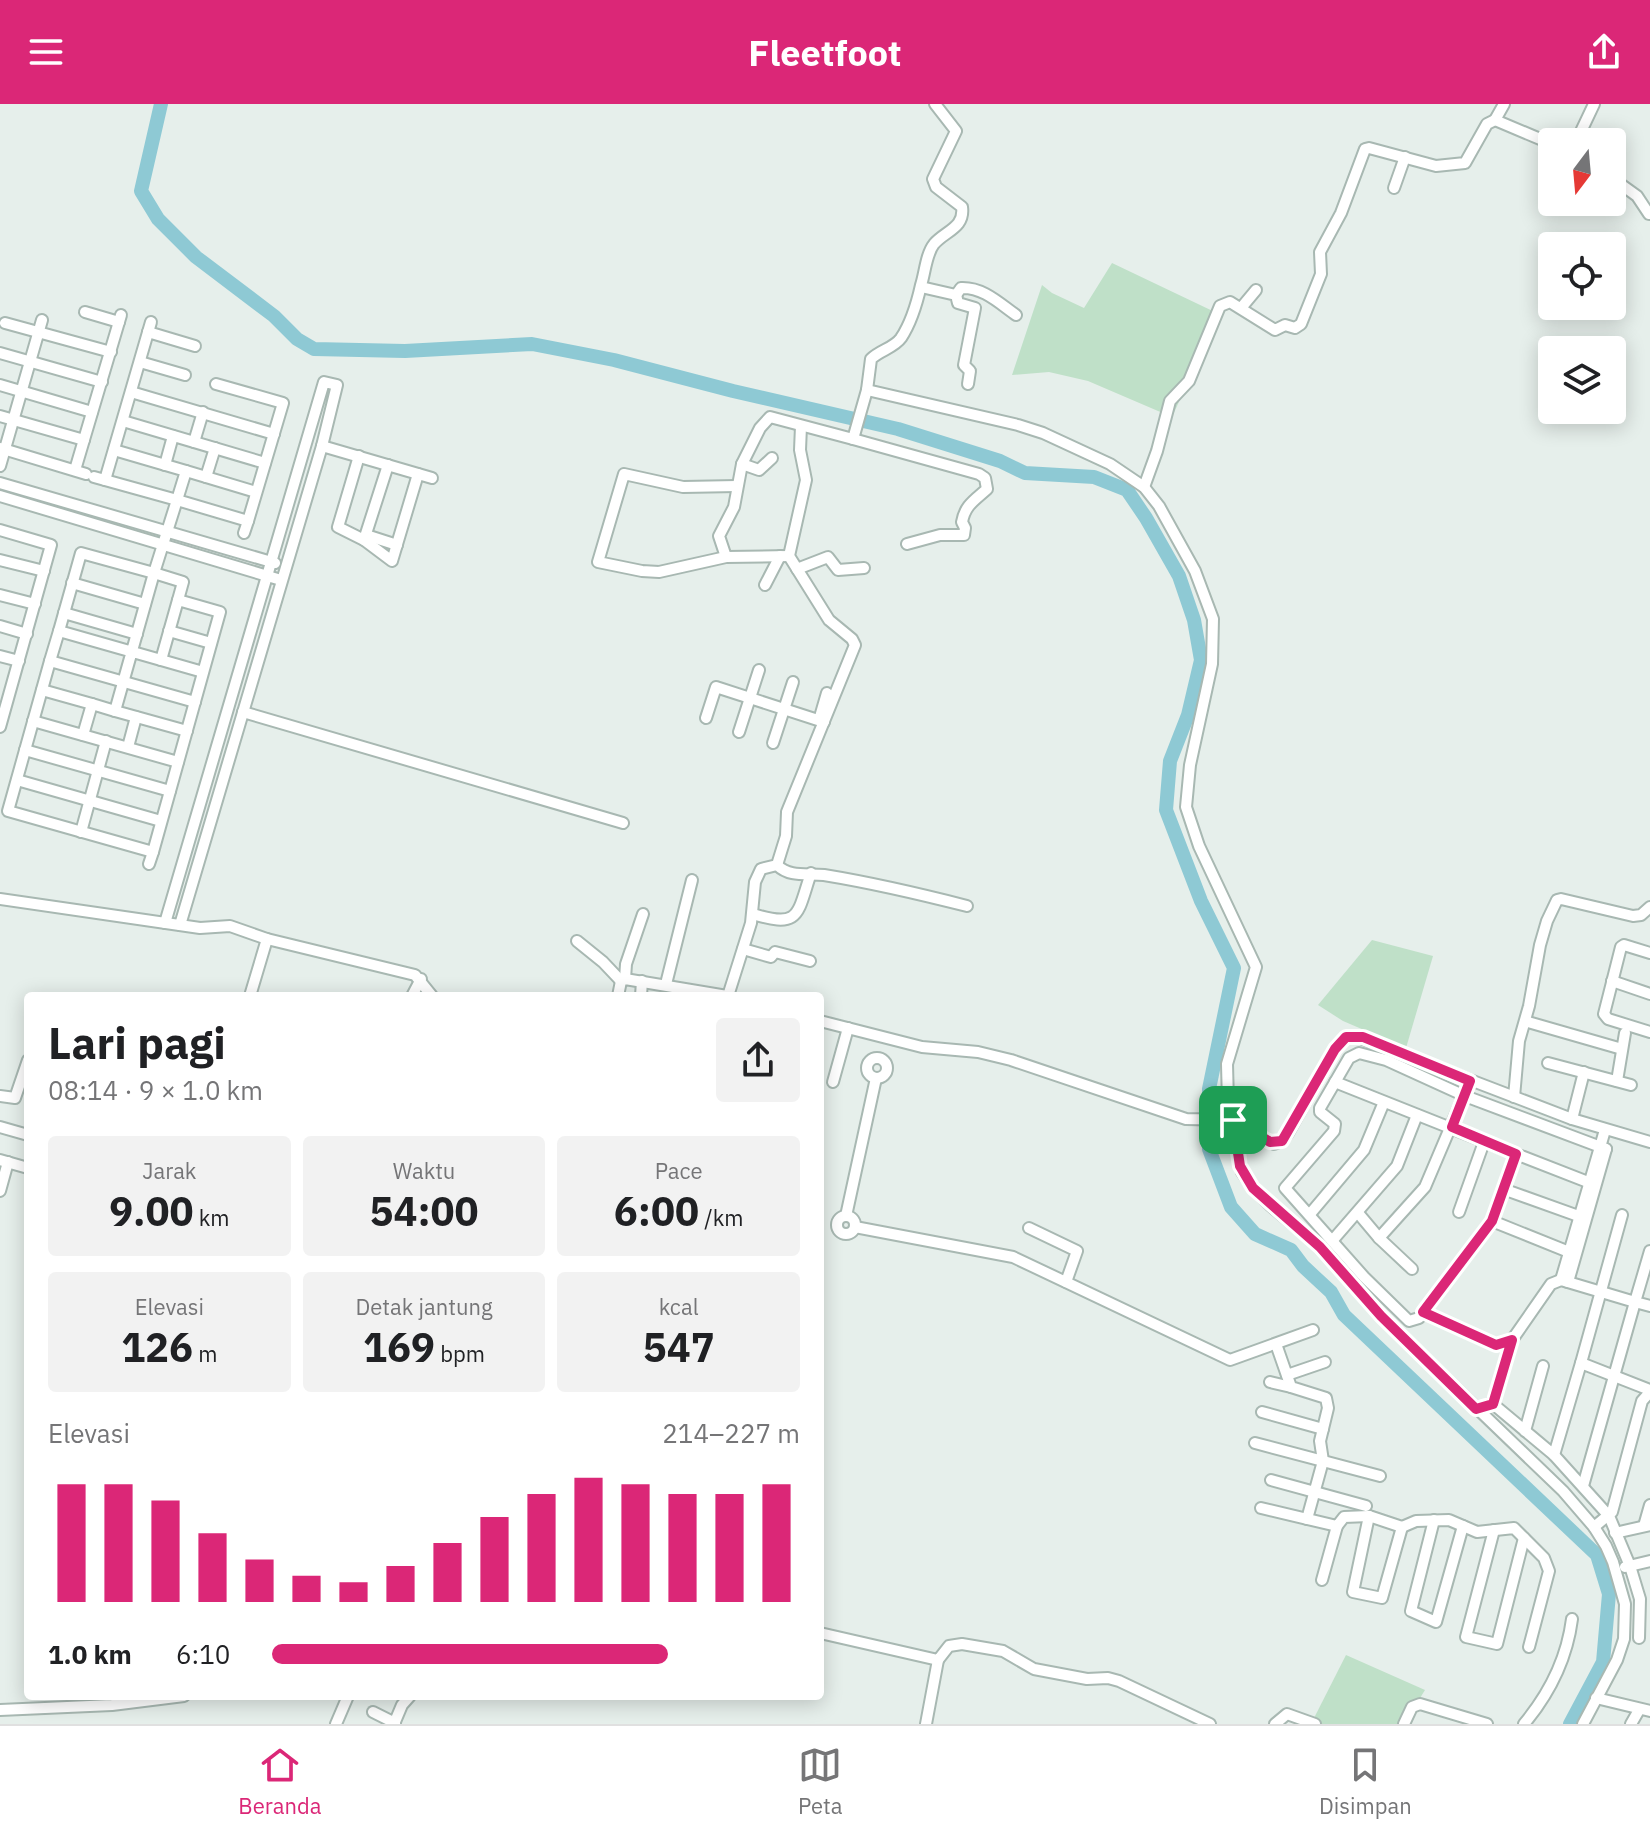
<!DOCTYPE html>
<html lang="id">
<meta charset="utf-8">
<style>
body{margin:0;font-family:"IBM Plex Sans",sans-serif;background:#f2f2f2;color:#202124;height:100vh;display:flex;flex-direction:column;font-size:30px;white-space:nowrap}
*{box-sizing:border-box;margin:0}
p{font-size:26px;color:#757577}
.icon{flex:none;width:44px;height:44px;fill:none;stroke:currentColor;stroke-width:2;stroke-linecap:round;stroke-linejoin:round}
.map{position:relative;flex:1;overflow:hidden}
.panel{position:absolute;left:24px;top:888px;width:800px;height:708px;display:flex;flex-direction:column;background:#fff;border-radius:8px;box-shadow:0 4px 20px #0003}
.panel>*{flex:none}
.needle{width:52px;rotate:196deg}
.tools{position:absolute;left:1538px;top:24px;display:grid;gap:16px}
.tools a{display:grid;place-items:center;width:88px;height:88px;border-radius:8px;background:#fff;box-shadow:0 4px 20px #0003;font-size:40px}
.pin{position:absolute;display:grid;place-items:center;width:68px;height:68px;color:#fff;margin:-34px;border-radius:16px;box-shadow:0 4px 12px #0006}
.round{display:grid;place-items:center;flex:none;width:84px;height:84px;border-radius:8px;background:#f2f2f2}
.headline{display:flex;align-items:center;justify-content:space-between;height:136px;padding:0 24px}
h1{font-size:44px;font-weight:700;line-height:60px}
.figures{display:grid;grid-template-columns:repeat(3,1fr);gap:12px;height:136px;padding:8px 24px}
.figures div{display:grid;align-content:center;border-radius:8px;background:#f2f2f2;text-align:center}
.figures b{font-size:40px;font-weight:700}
.figures small{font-size:22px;font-weight:400}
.figures p{font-size:22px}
.chart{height:224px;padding:16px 24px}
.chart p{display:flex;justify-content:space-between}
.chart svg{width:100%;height:144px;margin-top:8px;stroke:#db2777;stroke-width:6}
ul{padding:0 24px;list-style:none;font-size:26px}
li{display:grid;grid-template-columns:128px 96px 1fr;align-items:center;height:60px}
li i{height:20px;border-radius:10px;background:#db2777}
header{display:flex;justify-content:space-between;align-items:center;height:104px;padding:0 24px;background:#db2777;color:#fff;font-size:36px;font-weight:700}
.menu{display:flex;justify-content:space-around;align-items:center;height:112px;border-top:2px solid #e0e0e0;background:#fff;font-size:22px;color:#757577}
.menu a{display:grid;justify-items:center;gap:4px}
.menu .current{color:#db2777}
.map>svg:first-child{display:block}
.green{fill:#bfe0c8}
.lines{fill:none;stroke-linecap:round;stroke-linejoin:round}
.river{stroke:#8ec9d4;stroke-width:14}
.minor-casing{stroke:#a8b8b2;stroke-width:14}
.minor{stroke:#fff;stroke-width:10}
.route-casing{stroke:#fff;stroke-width:16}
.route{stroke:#db2777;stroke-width:10}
</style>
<header><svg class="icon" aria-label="menu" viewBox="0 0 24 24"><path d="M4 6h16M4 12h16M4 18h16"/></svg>Fleetfoot<svg class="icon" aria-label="share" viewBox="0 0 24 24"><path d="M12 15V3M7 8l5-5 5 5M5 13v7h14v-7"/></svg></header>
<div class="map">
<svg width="1650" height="1620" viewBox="0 0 1650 1620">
<rect width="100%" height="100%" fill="#e6efeb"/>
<g class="green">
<path d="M1112 159 1219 210 1172 313 1088 277 1049 268 1012 271 1042 181 1052 189 1084 204Z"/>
<path d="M1372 836 1433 852 1406 944 1343 917 1318 901Z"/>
<path d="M1346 1551 1425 1586 1404 1620H1311Z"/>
</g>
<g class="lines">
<path class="river" d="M161 0 141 87 158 115 196 153 274 212 297 235 314 245 405 247 532 240 614 256 733 287 898 325 1000 357 1025 369 1094 373 1127 386 1146 414 1179 472 1194 516 1201 556 1188 611 1170 657 1166 706 1201 797 1234 864 1209 985V1045L1231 1103 1255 1130 1291 1146 1303 1162 1331 1188 1344 1211 1597 1451 1609 1490 1603 1558 1570 1620"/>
<g class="minor-casing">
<g id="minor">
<path d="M1504 0 1495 16 1552 40"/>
<path d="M1576 38 1594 0"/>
<path d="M1612 74 1637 92 1649 110"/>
<path d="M1394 84 1405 53"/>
<path d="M921 183 956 191 958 199 975 204 964 261 970 267 968 280"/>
<path d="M956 191 961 184C983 183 999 199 1016 211"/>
<path d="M1241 204 1256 186"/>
<path d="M85 208 119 218"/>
<path d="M5 219 111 248"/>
<path d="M148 228 195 242"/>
<path d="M0 249 102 278"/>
<path d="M140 258 185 271"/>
<path d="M216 280 283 299 248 417"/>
<path d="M0 281 92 308"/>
<path d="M867 286 1018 321 1043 329 1110 360 1144 383 1159 402 1195 467 1213 515 1212 560 1190 661 1186 703 1199 742 1256 863 1227 960 1228 999 1242 1068 1253 1084 1271 1102 1320 1143 1381 1212 1563 1387 1594 1423 1606 1442 1613 1458 1625 1500 1624 1535 1617 1556 1583 1620"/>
<path d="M131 288 274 330"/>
<path d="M0 312 84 336"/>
<path d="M123 317 265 359"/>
<path d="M853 335 979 370 985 374 987 385C975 396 965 401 962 418L965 424 964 431H940L907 440"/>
<path d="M194 338 203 308"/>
<path d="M322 342 432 374"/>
<path d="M0 344 86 370"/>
<path d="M114 346 186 367 177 396 248 417 244 429"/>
<path d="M359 352 338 423 364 436"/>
<path d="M742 360 759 366 772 354"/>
<path d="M165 361 173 332"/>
<path d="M388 361 364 436 392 457 418 370"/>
<path d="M0 362 42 216"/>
<path d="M75 366 121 211"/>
<path d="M186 367 256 388"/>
<path d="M94 373 177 396 154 469 183 478 178 496"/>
<path d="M206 373 215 344"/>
<path d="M105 376 151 218"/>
<path d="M0 379 275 459"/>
<path d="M737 382 683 383 624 370 598 458 642 467 659 468 726 453 789 452"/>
<path d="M1144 383 1157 347 1170 297 1189 277 1220 202 1230 198 1275 226 1285 221 1295 224 1301 220 1321 170 1320 148 1341 109 1365 45 1369 44 1436 62 1465 59 1487 20 1495 16"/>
<path d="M0 392 281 476"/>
<path d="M0 426 51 441 0 623"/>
<path d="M366 431 397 441"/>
<path d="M726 453 719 432 734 403 742 360 760 324 770 313 853 335 867 286 871 255C880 246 894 244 901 234 911 219 917 199 921 181 925 169 926 150 934 140 945 127 965 124 962 103L936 83 933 75 956 27 935 0"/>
<path d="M0 456 44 467"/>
<path d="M797 465 828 453 838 466 864 464"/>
<path d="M72 479 145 500"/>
<path d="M765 481 780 452"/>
<path d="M0 491 35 500"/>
<path d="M64 509 137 530"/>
<path d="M0 522 27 530"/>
<path d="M169 527 211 539"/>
<path d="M0 552 19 557"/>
<path d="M161 556 59 527 81 449 154 469 115 607 187 627"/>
<path d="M50 557 59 527"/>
<path d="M42 586 92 600 83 631"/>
<path d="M92 600 115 607"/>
<path d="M243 608 623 719"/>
<path d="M820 613 827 589"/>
<path d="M706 614 716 583 824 618"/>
<path d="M33 617 178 658"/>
<path d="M739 628 759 566"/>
<path d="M773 639 793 578"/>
<path d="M128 643 136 613"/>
<path d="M25 646 170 687"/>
<path d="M17 676 161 717"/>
<path d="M81 728 106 637"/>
<path d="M153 748 8 707 50 557 195 598"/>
<path d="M149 760 153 748 220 508 178 496 161 556 203 568"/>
<path d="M777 761C790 774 807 769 824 771 873 779 920 790 967 802"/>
<path d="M0 795 200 824 230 822 267 835 415 871 432 892"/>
<path d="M753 810C801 825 797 810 811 769"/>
<path d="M165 819 324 278 337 281 322 342 180 821"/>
<path d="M577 837 603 858 621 877"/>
<path d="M743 845 771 853 775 848 810 857"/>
<path d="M1650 849 1624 841 1621 843 1604 910 1608 915 1650 928"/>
<path d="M625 875 626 860 643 810"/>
<path d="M1612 877 1650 890"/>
<path d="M666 880 692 776"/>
<path d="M250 892 267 835"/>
<path d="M412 892 421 875"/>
<path d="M618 892 621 877 625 875 727 892"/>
<path d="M641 892 642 877"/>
<path d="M728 892 751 819 755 778 761 765 777 761 786 732 787 708 855 541 852 535 829 516 789 452 806 376 800 346 801 322"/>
<path d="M820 917 922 943 978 948 1011 956 1186 1015 1233 1016 1274 1040 1282 1037 1288 1029 1335 945 1346 933H1358L1572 1015 1650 1038"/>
<path d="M1528 918 1622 945"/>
<circle cx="877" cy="964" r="10"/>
<path d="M1548 959 1631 981"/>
<path d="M1617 977 1625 929"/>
<path d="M833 978 848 924"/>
<path d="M1335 978 1516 1050"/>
<path d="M0 992 15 994 28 956"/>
<path d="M1514 993 1519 937 1529 902 1540 841 1547 817 1557 796 1561 795 1633 812 1641 811 1650 803"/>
<path d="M1572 1015 1584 968"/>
<path d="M0 1023 28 1031"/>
<path d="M0 1056 28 1064"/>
<path d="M1503 1085 1584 1114"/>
<path d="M0 1087 8 1058"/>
<path d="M1459 1108 1484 1038"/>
<path d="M1358 1109 1379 1134"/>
<path d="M1310 1110 1364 1046 1384 998"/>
<path d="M846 1112 876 974"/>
<circle cx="846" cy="1121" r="9"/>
<path d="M1492 1117 1516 1050 1593 1080"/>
<path d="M855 1123 1013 1153 1230 1256 1313 1226"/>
<path d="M1029 1124 1077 1147 1066 1178"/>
<path d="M1332 1137 1397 1062 1417 1011"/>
<path d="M1650 1147 1635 1198 1650 1202"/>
<path d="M1574 1150 1492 1117 1419 1214 1409 1217 1364 1173 1285 1084 1334 1027 1335 1020 1320 1008V1004L1349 954 1359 949 1386 956 1465 992 1606 1045"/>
<path d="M1412 1165 1379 1134 1425 1083 1470 977"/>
<path d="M1561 1176 1605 1026"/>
<path d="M1568 1178 1606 1045"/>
<path d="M1423 1208 1496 1241 1512 1236"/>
<path d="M1276 1240 1291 1283 1326 1294 1328 1304 1320 1337 1323 1357 1307 1415"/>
<path d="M1581 1259 1622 1111"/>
<path d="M1287 1271 1325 1258"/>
<path d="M1270 1278 1291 1283"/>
<path d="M1489 1300H1493L1554 1351 1581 1259 1650 1286"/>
<path d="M1493 1300 1512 1236 1551 1180 1561 1176 1635 1198 1583 1382"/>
<path d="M1262 1308 1323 1325"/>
<path d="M1525 1327 1543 1262"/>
<path d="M1255 1339 1380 1372"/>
<path d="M1554 1351 1609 1412 1630 1462 1640 1495 1639 1534"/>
<path d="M1271 1376 1366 1402"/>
<path d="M1261 1404 1337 1422 1344 1413 1369 1412 1402 1423 1416 1417 1449 1416 1477 1428 1514 1424 1544 1454 1549 1467 1529 1543"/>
<path d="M1369 1412 1353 1488 1382 1494 1402 1423"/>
<path d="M1434 1416 1411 1507 1436 1518 1463 1422"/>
<path d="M1644 1422 1650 1401"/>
<path d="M1594 1423 1612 1408 1642 1297 1650 1288"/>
<path d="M1494 1426 1466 1533 1497 1540 1524 1434"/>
<path d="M1615 1429 1650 1421"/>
<path d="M1625 1463 1650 1457"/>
<path d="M1322 1476 1337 1422"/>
<path d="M820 1529 938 1556 949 1542 962 1540 1003 1547 1034 1565 1087 1575 1108 1574 1119 1577 1210 1620"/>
<path d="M1596 1594 1650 1607"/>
<path d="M0 1606 112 1601 184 1592"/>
<path d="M373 1608 395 1619"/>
<path d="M336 1620 348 1592"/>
<path d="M394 1620 402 1601 410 1592"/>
<path d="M926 1620 938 1556"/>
<path d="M1275 1620 1287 1610 1315 1620"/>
<path d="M1404 1620 1412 1603 1420 1600 1487 1620"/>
<path d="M1524 1620C1549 1590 1567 1554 1572 1515"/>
<path d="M1631 1620 1639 1606"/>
</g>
</g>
<use href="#minor" class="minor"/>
</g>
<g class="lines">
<g class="route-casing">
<path id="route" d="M1346 933H1363L1470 977 1452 1023 1516 1050 1492 1117 1423 1208 1496 1241 1512 1236 1493 1300 1476 1305 1381 1212 1320 1143 1253 1084 1240 1062 1233 1016 1270 1038 1282 1037 1335 945Z"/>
</g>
<use href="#route" class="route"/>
</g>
</svg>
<div class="tools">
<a><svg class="needle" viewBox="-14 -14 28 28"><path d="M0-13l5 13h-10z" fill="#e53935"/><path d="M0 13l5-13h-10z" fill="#757577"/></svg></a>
<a><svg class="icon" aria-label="locate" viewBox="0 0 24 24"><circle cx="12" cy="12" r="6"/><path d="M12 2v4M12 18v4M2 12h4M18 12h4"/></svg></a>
<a><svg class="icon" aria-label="layers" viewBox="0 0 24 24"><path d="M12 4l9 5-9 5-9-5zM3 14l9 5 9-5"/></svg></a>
</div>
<div class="pin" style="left:1233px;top:1016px;background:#1e9e55"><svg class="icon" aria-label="arrive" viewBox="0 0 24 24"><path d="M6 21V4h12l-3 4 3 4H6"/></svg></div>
<section class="panel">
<div class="headline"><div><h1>Lari pagi</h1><p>08:14 · 9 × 1.0 km</p></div><a class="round"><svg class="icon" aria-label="share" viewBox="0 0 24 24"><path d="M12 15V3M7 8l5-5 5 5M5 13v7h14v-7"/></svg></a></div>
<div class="figures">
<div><p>Jarak</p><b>9.00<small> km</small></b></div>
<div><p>Waktu</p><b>54:00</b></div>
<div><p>Pace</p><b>6:00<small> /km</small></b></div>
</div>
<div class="figures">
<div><p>Elevasi</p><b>126<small> m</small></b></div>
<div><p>Detak jantung</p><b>169<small> bpm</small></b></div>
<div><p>kcal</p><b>547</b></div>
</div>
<div class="chart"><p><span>Elevasi</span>214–227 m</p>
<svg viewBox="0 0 160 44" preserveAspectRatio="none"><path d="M5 44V8M15 44V8M25 44V13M35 44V23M45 44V31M55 44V36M65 44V38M75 44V33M85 44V26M95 44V18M105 44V11M115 44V6M125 44V8M135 44V11M145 44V11M155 44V8"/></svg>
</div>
<ul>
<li><b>1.0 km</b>6:10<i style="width:75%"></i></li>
</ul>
</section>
</div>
<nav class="menu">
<a class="current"><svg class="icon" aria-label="home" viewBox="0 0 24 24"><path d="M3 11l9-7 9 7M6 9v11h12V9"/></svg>Beranda</a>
<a><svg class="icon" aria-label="map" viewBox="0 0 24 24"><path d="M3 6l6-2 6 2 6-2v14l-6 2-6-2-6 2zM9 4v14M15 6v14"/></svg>Peta</a>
<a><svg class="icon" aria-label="saved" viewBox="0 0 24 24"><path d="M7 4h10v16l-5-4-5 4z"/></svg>Disimpan</a>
</nav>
